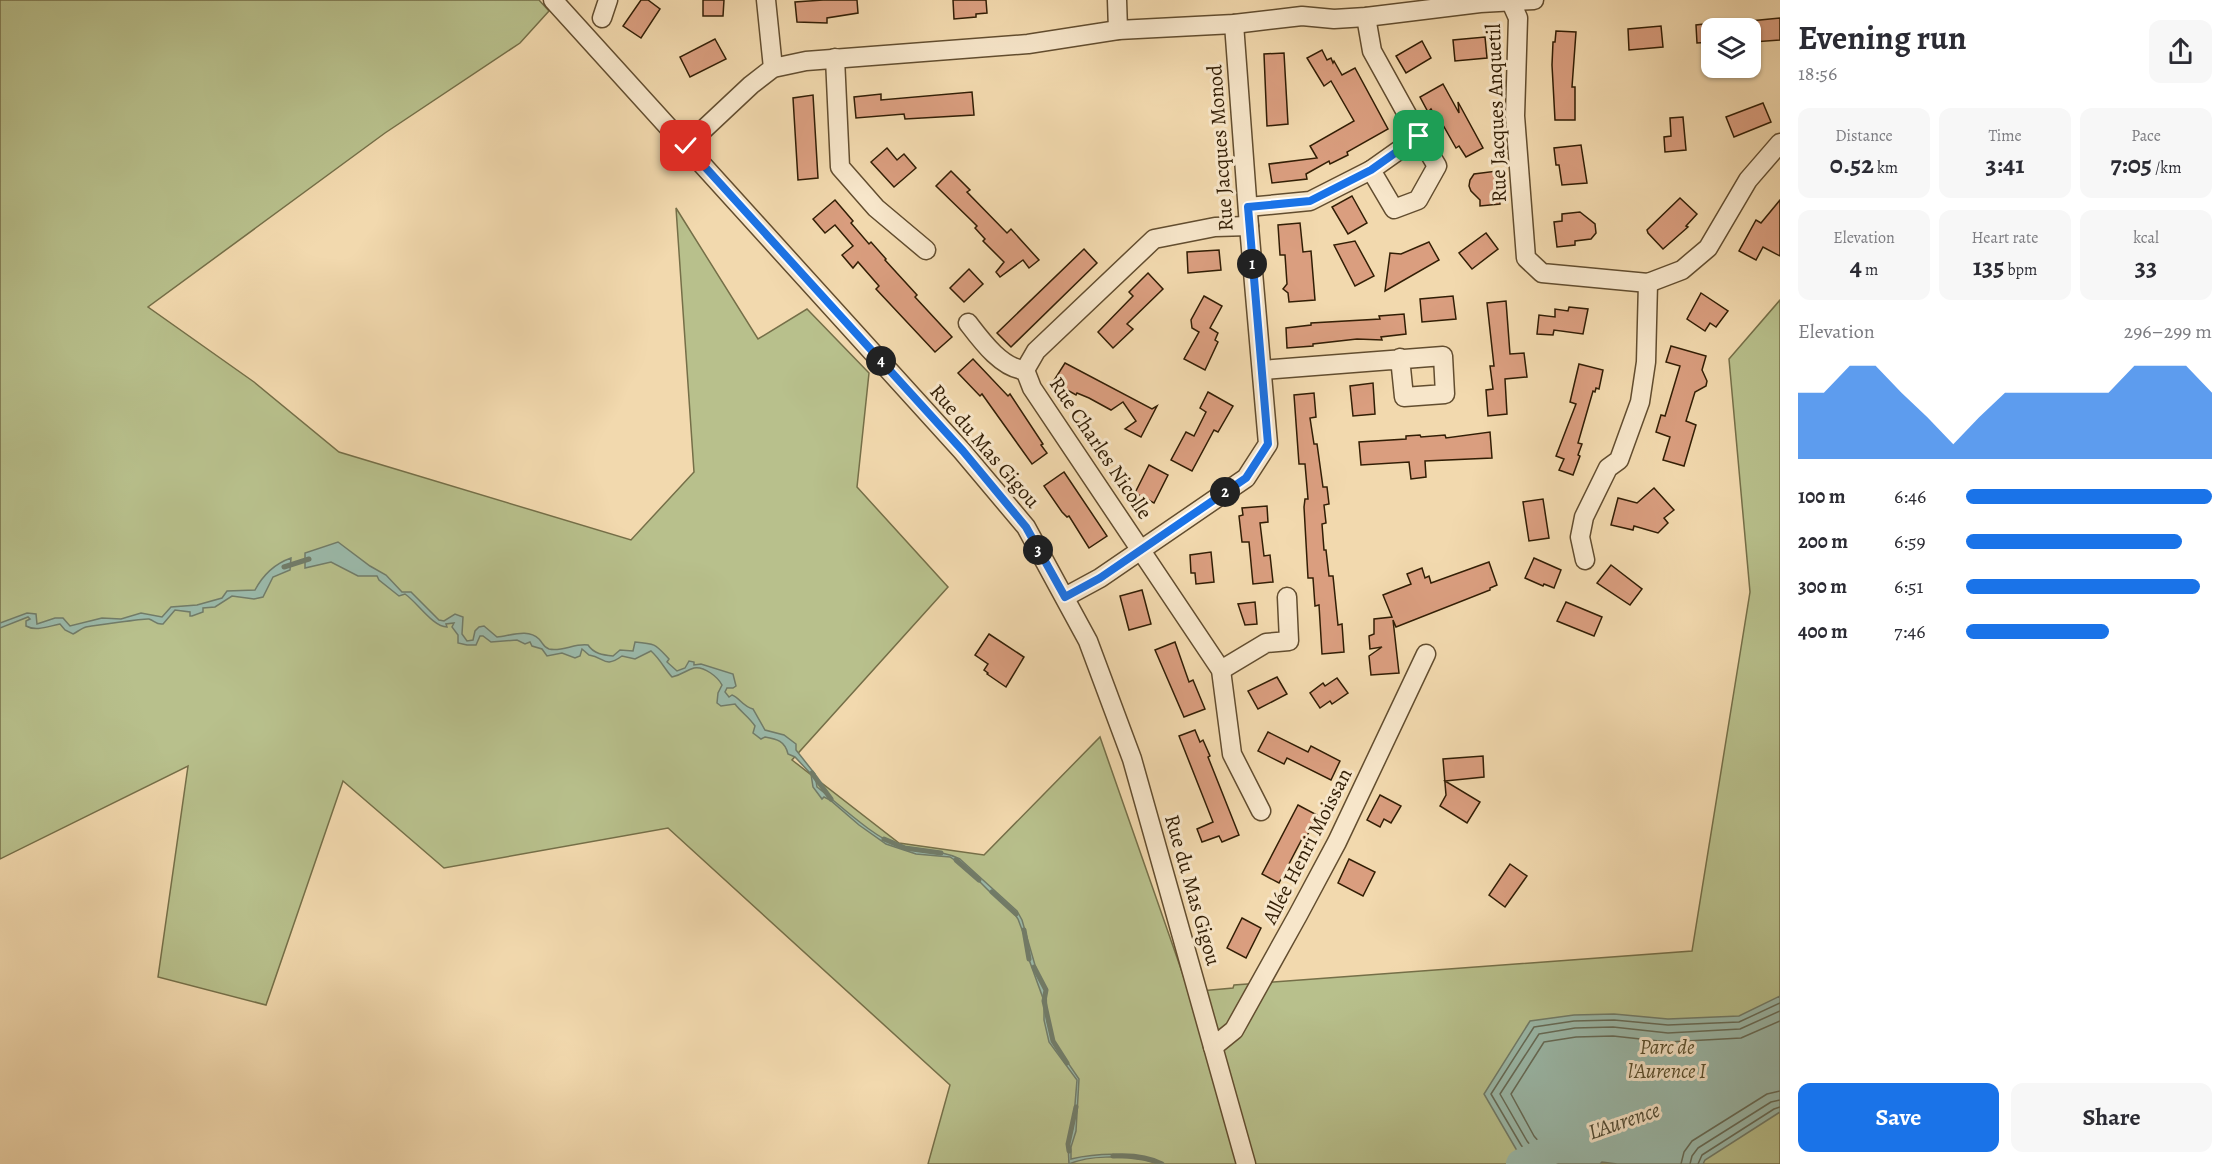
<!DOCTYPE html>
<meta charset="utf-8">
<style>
body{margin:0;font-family:Alegreya,serif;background:#f7f7f7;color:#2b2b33;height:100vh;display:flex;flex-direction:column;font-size:22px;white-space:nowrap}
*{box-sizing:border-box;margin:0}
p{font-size:20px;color:#7c7c81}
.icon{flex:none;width:33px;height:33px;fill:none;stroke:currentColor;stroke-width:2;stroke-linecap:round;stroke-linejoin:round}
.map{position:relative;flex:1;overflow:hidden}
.side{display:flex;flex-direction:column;background:#fff;width:450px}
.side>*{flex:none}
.tools{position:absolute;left:1701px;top:18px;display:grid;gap:12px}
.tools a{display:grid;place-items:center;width:60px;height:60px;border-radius:12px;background:#fff;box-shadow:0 2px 4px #0004;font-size:30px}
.pin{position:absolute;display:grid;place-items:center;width:51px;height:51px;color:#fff;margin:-26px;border-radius:12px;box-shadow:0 3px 9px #0006}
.km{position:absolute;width:30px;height:30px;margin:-15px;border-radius:50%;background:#222;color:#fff;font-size:16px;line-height:30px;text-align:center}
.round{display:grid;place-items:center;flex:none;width:63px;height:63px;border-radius:12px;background:#f7f7f7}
.overview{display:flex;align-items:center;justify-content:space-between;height:102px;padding:0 18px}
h1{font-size:33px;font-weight:700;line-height:45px}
.stats{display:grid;grid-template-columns:repeat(3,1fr);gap:9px;height:102px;padding:6px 18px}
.stats div{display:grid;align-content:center;border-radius:12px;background:#f7f7f7;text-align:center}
.stats b{font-size:26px;font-weight:700}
.stats small{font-size:16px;font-weight:400}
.stats p{font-size:16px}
.chart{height:168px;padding:12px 18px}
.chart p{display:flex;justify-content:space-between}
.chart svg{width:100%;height:108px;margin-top:6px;fill:#1a73e8;opacity:.7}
.action{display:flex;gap:12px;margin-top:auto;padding:12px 18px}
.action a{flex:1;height:69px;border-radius:12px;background:#1a73e8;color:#fff;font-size:24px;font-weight:700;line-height:69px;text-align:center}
.action a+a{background:#f7f7f7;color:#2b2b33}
ul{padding:0 18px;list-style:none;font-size:20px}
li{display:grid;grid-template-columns:96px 72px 1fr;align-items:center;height:45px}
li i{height:15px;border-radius:8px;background:#1a73e8}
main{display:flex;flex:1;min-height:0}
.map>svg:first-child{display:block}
.green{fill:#b8c08c;stroke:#756f48;stroke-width:1.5}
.water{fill:#9bbaab;stroke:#717c69;stroke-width:1.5}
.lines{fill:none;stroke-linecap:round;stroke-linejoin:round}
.shore{stroke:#666c58;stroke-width:1.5}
.stream{stroke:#717c69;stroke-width:5}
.river{stroke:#9bbaab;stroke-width:30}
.building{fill:#da9e7f;stroke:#321e05;stroke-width:1.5}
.street-casing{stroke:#624d2f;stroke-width:21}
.street{stroke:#f7e6ca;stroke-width:18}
.route-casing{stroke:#fff;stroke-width:12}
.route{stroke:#1a73e8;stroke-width:8}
.labels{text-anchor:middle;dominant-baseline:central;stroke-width:6;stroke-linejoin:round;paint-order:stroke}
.street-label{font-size:21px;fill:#321e05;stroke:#f7e6ca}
.park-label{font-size:21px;font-style:italic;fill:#5a4f2e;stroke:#f7e6ca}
.water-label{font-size:22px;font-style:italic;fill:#524d37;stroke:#f7e6ca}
</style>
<main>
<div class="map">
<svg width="1780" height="1164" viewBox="0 0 1780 1164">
<rect width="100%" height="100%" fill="#f2d9ae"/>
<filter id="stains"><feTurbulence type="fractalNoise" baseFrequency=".00333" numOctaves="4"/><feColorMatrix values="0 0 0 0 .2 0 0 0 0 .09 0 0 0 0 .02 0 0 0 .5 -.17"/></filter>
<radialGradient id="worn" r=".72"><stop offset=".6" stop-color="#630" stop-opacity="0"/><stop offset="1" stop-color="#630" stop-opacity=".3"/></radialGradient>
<path class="green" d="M0 0H539L549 11 520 43 385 133 148 307 254 382 339 452 631 540 694 472 676 208 758 339 807 309 869 373 857 487 948 587 792 760 899 843 984 855 1100 737 1189 992 1233 988 1234 985 1692 951 1750 592 1729 359 1780 300V1164H928L950 1085 668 828 444 868 343 781 266 1005 158 977 188 766 0 859Z"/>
<g class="water">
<path d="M338 542 370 566 386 575 402 592H411L439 620 444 621 455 614 463 617 462 634 467 641 473 640 475 631 479 627 484 626 497 637C510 636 528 628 539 639 543 643 543 647 549 649 562 652 575 643 588 645 594 654 603 655 613 656L620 650 633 651 635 642C657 644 655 644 669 659L667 662 677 671 685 668 689 661 694 662V665L701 664 733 674 736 686 733 688H727L725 692 729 697 732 695C740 698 742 706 753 709L765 730 784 735 796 744V750L815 774 817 787C840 805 874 838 901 847 921 854 941 849 960 859L1017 911 1022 920 1039 979 1046 990 1047 1021 1053 1041 1079 1079 1076 1131 1071 1147V1159C1097 1153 1138 1151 1162 1164 1155 1164 1150 1161 1144 1160 1121 1156 1090 1155 1069 1164L1068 1144 1073 1128 1077 1080 1049 1042 1044 1020V1001L1027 954 1024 935 1018 919 1009 906 990 892 965 867 950 857 916 854 886 844 859 825 830 800 824 797 822 799 813 787 811 774 795 757 788 754C785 741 777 739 765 737L761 739 753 733 755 726C749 717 741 712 735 704L721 706 717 703 718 693 722 685C718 677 704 666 694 668 686 670 682 675 672 677 664 668 660 659 651 651L635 659 622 656C604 669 605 657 589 655L582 649 580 656 575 658 562 653 547 656 542 649 532 646 530 642 525 644 517 640 491 642 483 636H480L476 645H467L458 643V635L452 627 454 623 446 624 447 627C433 627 418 603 405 594L399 596 379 580 377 576H358L331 562 305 568V553Z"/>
<path d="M291 558 290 570 273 577 263 597 254 599 232 596 215 607 203 608V612L192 616H190V612L175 610 163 624C156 625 155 621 149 619 146 618 92 626 86 627 82 628 77 632 73 634L65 630 60 624C49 626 36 632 26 626V621L30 619 28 617 0 628V623L27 613 36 614 37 624 55 618H63L70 626 102 618 121 619 141 613 162 617 171 607 197 605 222 598 227 591 255 590C263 575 274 564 291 558Z"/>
<path d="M1780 996V1112L1705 1160 1703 1164H1617L1602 1162 1600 1164H1529L1516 1149 1484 1094 1530 1021 1574 1015 1614 1014 1668 1019 1739 1016Z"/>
</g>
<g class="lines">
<g class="shore">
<path d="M1533 1164 1532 1159 1521 1145 1491 1094 1534 1027 1574 1021 1614 1020 1668 1025 1739 1022 1780 1003"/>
<path d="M1540 1164 1538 1155 1527 1141 1500 1094 1539 1034 1575 1028 1613 1027 1668 1033 1740 1029 1780 1011"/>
<path d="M1549 1164 1546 1150 1534 1136 1511 1094 1544 1042 1576 1037 1613 1036 1668 1042 1741 1038 1780 1021"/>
<path d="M1681 1164 1684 1152 1692 1141 1767 1094 1780 1091"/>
<path d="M1690 1164 1692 1156 1698 1148 1771 1102 1780 1100"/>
<path d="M1698 1164 1702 1155 1774 1109 1780 1107"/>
</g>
<g class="stream">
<path d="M284 567 309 559"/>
<path d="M812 773 831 799"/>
<path d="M884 839 905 848 941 853"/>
<path d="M956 860 979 880"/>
<path d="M992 892 1016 914"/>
<path d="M1024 930 1029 959"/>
<path d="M1034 967 1046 990 1044 1001 1053 1041 1067 1063"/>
<path d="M1069 1151 1068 1144 1076 1107"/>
<path d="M1113 1156C1129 1155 1147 1156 1162 1164"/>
</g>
<path class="river" d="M1521 1164 1563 1144"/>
</g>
<g class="building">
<path d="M641 0H648L660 9 641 38 623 26Z"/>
<path d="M703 0H724L723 16H703Z"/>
<path d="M823 0H857L858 13 827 18V23L797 22 795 2Z"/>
<path d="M953 0H986L987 13 976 14V17L954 19Z"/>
<path d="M1780 18V40L1753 42V37L1750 38V21Z"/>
<path d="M1712 23V42L1697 43 1696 25Z"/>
<path d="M1661 26 1663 47 1629 50 1628 29Z"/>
<path d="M1556 31 1576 32 1572 87H1575V120H1555L1552 65 1553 42H1555Z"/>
<path d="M1485 37 1487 58 1455 61 1453 40Z"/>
<path d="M715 39 726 59 690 77 680 57Z"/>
<path d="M1422 41 1431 58 1406 73 1396 56Z"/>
<path d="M1322 50 1327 60 1331 58 1333 63 1334 61 1342 75 1355 68 1388 129 1347 152 1348 155 1330 164 1329 161 1306 174 1307 179 1272 183 1269 164 1317 158 1310 146 1354 121 1331 81 1324 86 1307 58Z"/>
<path d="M1284 53 1288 124 1267 126 1264 54Z"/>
<path d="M1443 84 1459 113 1458 102 1483 148 1466 157 1459 146 1456 148 1439 118 1437 119 1431 109 1428 112 1420 97Z"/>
<path d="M972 92 974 115 905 119 904 114 856 118 854 97 881 94V100Z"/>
<path d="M813 95 818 178 798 180 793 98Z"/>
<path d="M1763 103 1771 122 1734 137 1726 117Z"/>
<path d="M1683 117 1686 150 1665 152 1664 137 1671 136 1670 118Z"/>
<path d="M1581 145 1587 183 1562 185 1559 165H1556L1554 148Z"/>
<path d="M887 148 897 160 904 154 916 168 894 187 871 162Z"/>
<path d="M951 171 970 190 967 192 1007 233 1011 229 1039 260 1029 268 1023 260 1000 277 996 272 1004 262 983 241 985 239 975 228 977 226 972 221 936 186Z"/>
<path d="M1497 171 1500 204 1480 206V200L1471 191 1469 186 1470 180 1474 174Z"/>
<path d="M1352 196 1367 223 1348 234 1332 207Z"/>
<path d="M1680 198 1697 214 1686 226 1688 227 1663 249 1648 233 1647 230Z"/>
<path d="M835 200 853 221 851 223 869 244 871 242 886 259 885 260 917 295 915 297 952 337 935 352 876 289 879 286 858 262 853 268 842 255 853 246 835 225 825 233 813 219Z"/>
<path d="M1780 200V256L1763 247 1756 260 1739 251 1756 220 1761 223Z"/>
<path d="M1580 212 1595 224 1596 233 1591 239 1575 241V245L1557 247 1554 222 1562 221V214Z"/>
<path d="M1300 223 1303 252 1311 251 1315 300 1289 302 1288 293 1283 289 1287 284 1285 255H1280L1278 225Z"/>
<path d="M1486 233 1498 249 1472 269 1459 253Z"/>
<path d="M1355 241 1374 276 1355 286 1334 245Z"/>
<path d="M1429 242 1439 260 1385 291 1390 253 1401 254Z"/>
<path d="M1084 249 1097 263 1011 347 997 333Z"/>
<path d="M1219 250 1221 270 1188 273 1187 252Z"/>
<path d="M969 269 983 284 964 302 950 288Z"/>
<path d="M1148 273 1163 289 1127 324 1133 329 1113 348 1098 332 1133 296 1129 292Z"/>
<path d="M1701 293 1728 311 1716 327 1710 323 1705 331 1687 319Z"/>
<path d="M1204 296 1222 306 1210 328 1218 333 1215 340 1218 342 1205 370 1184 359 1199 332 1192 328 1191 320Z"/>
<path d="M1453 296 1456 319 1422 322 1420 299Z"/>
<path d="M1506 301 1510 354 1524 353 1527 377 1505 379 1507 414 1488 416 1486 390 1493 389 1490 366H1494L1487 303Z"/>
<path d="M1569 307 1588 309 1583 334 1554 330 1553 335 1537 334 1539 315 1555 317V309L1568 311Z"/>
<path d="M1404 314 1406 334 1381 337 1382 340 1357 339 1313 344V346L1287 348 1286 328 1311 325V323L1380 319 1379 316Z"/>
<path d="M1671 346 1706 356 1702 370 1707 381 1706 386 1695 392 1686 421 1696 425 1684 466 1663 460 1670 437 1656 432 1661 415 1665 416 1680 366 1666 362Z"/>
<path d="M973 359 1008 396 1010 394 1043 444 1041 445 1047 453 1032 464 982 394 980 396 958 373Z"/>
<path d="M1065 363 1152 409 1157 406 1141 437 1125 429 1136 421 1123 402 1111 410 1089 398 1077 393 1076 395 1053 382Z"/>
<path d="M1579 364 1603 370 1599 389 1596 388 1595 392 1593 391 1578 443 1582 444 1578 455 1580 456 1573 475 1559 470 1564 459 1556 456 1576 404 1570 402Z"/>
<path d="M1373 383 1375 414 1353 416 1350 386Z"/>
<path d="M1208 392 1233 406 1218 432 1214 430 1192 471 1171 460 1186 432 1194 436 1206 412 1200 408Z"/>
<path d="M1314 393 1316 417 1310 418 1314 444H1317L1323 487H1327L1329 504 1324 505 1326 523 1322 524 1324 550H1326L1329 576H1333L1338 625 1342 624 1344 652 1322 654 1319 605 1315 606 1313 578H1308L1304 507 1305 499H1308L1305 464H1299L1294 395Z"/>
<path d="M1490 432 1492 458 1425 461 1426 477 1411 479 1409 462 1361 465 1359 442 1406 439V436L1420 435 1421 437 1445 435 1446 438Z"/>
<path d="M1149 465 1168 475 1154 503 1135 493Z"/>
<path d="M1064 472 1107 536 1089 548 1069 516 1067 517 1062 512 1044 486Z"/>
<path d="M1654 488 1674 510 1664 518 1668 523 1658 533 1634 526 1633 530 1611 525 1618 498 1637 503Z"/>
<path d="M1543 499 1549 538 1529 541 1523 502Z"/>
<path d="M1267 506 1268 522 1260 523 1264 556 1270 555 1273 582 1253 584 1249 542H1242L1239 516 1243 515 1242 508Z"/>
<path d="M1211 552 1214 582 1196 584 1195 573H1191L1190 555Z"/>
<path d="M1534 558 1561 570 1554 588 1544 584 1543 586 1525 578Z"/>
<path d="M1489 562 1497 585 1490 588V590L1396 627 1393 620 1399 673 1371 675 1369 656 1382 647 1370 649 1369 636 1374 634V619L1392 617 1383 595 1411 584 1407 574 1422 568 1425 578 1429 576 1431 583Z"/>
<path d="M1611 565 1642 589 1630 605 1597 583Z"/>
<path d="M1142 590 1151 624 1129 630 1120 596Z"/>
<path d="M1255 602 1257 624 1245 625 1238 604Z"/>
<path d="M1566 602 1602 617 1594 636 1557 621Z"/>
<path d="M989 634 1024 657 1006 687 987 674 988 673 984 670 988 664 975 655Z"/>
<path d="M1175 642 1189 682 1193 680 1205 709 1184 717 1155 650Z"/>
<path d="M1277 677 1287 694 1258 709 1248 691Z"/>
<path d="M1337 678 1348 693 1332 704 1330 701 1320 708 1310 693 1323 683 1325 686Z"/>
<path d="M1195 730 1200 742 1203 740 1210 756 1208 757 1239 835 1222 842 1219 836 1202 842 1197 829 1213 822 1179 736Z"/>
<path d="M1268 732 1308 752 1311 746 1340 761 1331 780 1287 758 1284 764 1258 751Z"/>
<path d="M1483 756 1484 777 1445 781 1480 802 1467 823 1440 806 1446 795 1443 759Z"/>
<path d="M1380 795 1401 806 1391 823 1384 819 1380 827 1367 820Z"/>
<path d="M1298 805 1317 815 1305 840 1302 839 1279 883 1262 874Z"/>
<path d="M1349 859 1375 872 1363 896 1338 883Z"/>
<path d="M1510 864 1527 876 1505 907 1489 895Z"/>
<path d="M1242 918 1261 928 1246 958 1227 948Z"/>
</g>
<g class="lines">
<g class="street-casing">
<g id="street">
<path d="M553 0 962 451 1026 527 1088 641 1132 759 1246 1164"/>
<path d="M766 0 773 68"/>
<path d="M1117 0 1118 30"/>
<path d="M1510 0 1518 18 1515 116 1526 258 1542 273 1648 283 1682 270 1708 248 1748 180 1780 143"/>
<path d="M1366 17 1372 51 1419 136 1437 166 1418 200 1394 209 1371 170 1419 136"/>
<path d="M602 18 608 0"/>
<path d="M835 58 840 167 876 208 926 250"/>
<path d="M686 146 751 85 773 68 806 61 1028 44 1118 30 1234 24 1302 16 1334 19 1366 17 1480 3 1534 0"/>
<path d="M1248 207 1310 201 1371 170"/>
<path d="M1249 226 1215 227 1154 239 1036 351 1025 370 1032 388 1221 670 1232 754 1261 811"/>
<path d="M968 323C981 340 1002 369 1025 370"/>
<path d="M1262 370 1443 356 1445 394 1404 397 1400 358"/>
<path d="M1585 560 1580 537 1584 517 1608 468 1619 460 1640 402 1646 362 1648 283"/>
<path d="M1065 597 1100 578 1246 478 1268 444 1249 226 1234 24"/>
<path d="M1221 670 1266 643 1289 641 1287 597"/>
<path d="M1213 1047 1234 1030 1298 915 1337 842 1426 654"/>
</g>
</g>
<use href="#street" class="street"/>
</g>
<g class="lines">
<g class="route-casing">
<path id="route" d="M686 146 963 451 1026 527 1065 597 1100 578 1246 478 1268 444 1248 207 1310 201 1371 170 1419 136"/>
</g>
<use href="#route" class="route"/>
</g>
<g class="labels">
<g class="street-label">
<text transform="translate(1496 113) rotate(-92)">Rue Jacques Anquetil</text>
<text transform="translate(1220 148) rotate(-94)">Rue Jacques Monod</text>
<text transform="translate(985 446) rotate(49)">Rue du Mas Gigou</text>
<text transform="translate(1101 448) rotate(56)">Rue Charles Nicolle</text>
<text transform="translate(1307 846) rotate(-63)">Allée Henri Moissan</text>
<text transform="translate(1193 890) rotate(74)">Rue du Mas Gigou</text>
</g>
<g class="park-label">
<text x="1667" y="1047">Parc de<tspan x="1667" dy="24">l'Aurence I</tspan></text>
</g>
<g class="water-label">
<text transform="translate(1624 1121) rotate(-19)">L'Aurence</text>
</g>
</g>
<rect width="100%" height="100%" filter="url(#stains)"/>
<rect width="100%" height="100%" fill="url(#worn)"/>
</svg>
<div class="tools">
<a><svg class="icon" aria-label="layers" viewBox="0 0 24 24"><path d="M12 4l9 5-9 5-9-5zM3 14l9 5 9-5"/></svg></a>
</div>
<div class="pin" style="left:1419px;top:136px;background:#1e9e55"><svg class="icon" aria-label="arrive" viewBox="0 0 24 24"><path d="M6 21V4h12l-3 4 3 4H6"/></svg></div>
<div class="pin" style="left:686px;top:146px;background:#d93025"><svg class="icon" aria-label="check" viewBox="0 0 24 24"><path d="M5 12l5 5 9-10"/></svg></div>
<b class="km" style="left:1252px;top:264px">1</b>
<b class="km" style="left:1225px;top:492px">2</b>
<b class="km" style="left:1038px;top:550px">3</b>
<b class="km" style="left:881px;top:361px">4</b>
</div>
<section class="side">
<div class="overview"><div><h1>Evening run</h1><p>18:56</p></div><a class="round"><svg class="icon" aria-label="share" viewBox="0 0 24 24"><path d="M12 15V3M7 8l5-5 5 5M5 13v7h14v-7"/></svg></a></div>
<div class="stats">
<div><p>Distance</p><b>0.52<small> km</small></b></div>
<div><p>Time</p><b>3:41</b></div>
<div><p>Pace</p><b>7:05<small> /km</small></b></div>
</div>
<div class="stats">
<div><p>Elevation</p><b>4<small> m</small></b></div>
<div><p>Heart rate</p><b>135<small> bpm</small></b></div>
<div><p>kcal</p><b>33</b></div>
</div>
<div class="chart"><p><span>Elevation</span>296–299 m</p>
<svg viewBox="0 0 160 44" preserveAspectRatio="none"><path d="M0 44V17L10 17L20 6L30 6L40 17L50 27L60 38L70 27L80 17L90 17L100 17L110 17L120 17L130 6L140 6L150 6L160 17V44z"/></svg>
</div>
<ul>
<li><b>100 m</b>6:46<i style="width:100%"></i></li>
<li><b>200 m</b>6:59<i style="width:88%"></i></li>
<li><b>300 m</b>6:51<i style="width:95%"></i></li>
<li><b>400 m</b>7:46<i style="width:58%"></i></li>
</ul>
<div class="action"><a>Save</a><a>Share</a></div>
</section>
</main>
